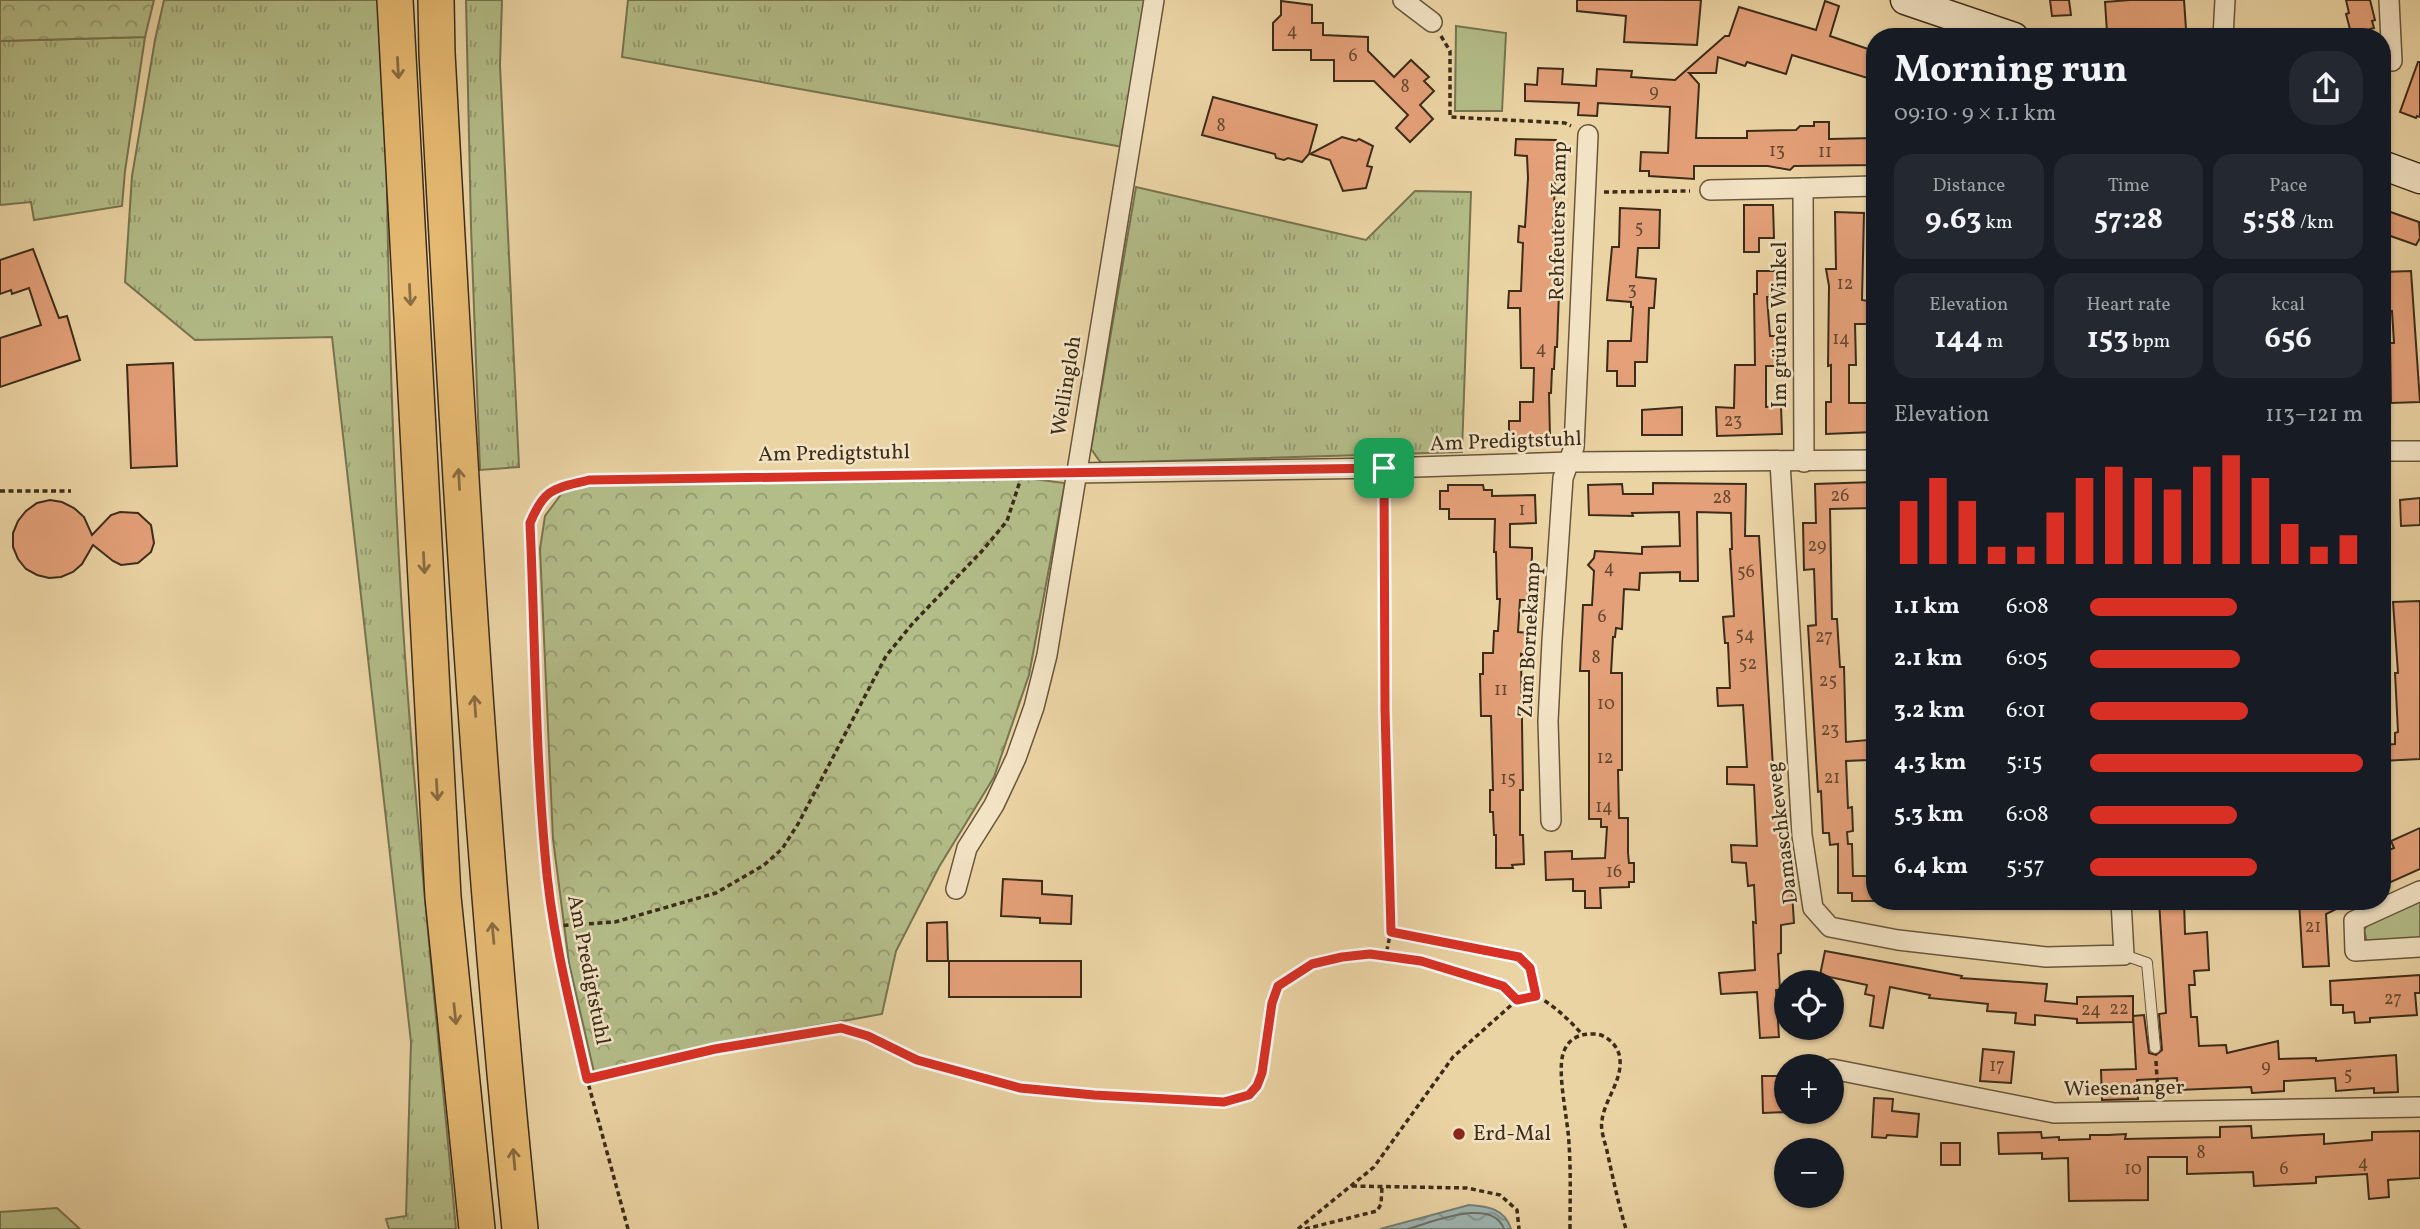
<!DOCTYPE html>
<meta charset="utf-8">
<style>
body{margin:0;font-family:Vollkorn,serif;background:#242831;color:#f1f3f6;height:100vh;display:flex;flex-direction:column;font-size:26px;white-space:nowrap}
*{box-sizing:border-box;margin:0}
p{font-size:23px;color:#9ea1a6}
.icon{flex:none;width:38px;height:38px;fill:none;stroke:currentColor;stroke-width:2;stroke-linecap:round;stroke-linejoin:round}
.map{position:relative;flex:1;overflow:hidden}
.panel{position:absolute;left:1866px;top:28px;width:525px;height:882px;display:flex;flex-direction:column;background:#171b24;border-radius:28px;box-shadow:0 2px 5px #0004}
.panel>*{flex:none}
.tools{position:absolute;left:1774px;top:970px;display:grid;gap:14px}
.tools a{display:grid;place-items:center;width:70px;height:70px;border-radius:50%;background:#171b24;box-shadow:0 2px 5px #0004;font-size:35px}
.pin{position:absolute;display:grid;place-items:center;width:60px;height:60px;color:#fff;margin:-30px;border-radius:14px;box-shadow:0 4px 10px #0006}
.round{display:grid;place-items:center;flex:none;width:74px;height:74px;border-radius:28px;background:#242831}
.head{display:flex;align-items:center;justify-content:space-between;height:119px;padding:0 28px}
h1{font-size:38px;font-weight:700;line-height:52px}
.figures{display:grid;grid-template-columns:repeat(3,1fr);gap:10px;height:119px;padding:7px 28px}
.figures div{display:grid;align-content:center;border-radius:18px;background:#242831;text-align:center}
.figures b{font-size:30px;font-weight:700}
.figures small{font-size:19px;font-weight:400}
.figures p{font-size:19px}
.chart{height:196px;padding:14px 28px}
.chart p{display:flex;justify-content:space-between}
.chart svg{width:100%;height:126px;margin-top:7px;stroke:#d93025;stroke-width:6}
ul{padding:0 28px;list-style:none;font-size:23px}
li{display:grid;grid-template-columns:112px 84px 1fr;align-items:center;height:52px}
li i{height:18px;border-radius:9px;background:#d93025}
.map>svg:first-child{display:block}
.grass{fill:url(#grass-tufts);stroke:#787451;stroke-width:2}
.forest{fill:url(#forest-crowns);stroke:#787451;stroke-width:2}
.park{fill:#b3bd88;stroke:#787451;stroke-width:2}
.water{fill:url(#water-waves);stroke:#777e75;stroke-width:2}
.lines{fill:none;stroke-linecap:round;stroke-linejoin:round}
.shore{stroke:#6d7066;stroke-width:2}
.building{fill:#e4a078;stroke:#3c2c1a;stroke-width:2}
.lane-casing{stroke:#68563c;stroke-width:12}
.street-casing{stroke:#68563c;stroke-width:22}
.secondary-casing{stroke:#3c2c1a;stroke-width:31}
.highway-casing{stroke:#3c2c1a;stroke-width:38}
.path{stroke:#3c2c1a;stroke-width:3.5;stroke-dasharray:5 3.5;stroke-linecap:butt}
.lane{stroke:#f2e3c4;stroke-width:10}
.street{stroke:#f2e3c4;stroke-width:19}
.secondary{stroke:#f2e3c4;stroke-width:28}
.highway{stroke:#e6ba72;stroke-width:35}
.oneway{stroke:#886c42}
.route-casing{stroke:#fff;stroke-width:14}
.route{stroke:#d93025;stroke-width:9}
.poi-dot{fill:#8f2418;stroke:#f2e3c4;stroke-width:2.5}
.labels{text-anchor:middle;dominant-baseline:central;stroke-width:5;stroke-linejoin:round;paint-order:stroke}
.number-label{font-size:18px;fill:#664932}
.street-label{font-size:21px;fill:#3c2c1a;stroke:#f2e3c4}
.poi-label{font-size:21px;fill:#3c2c1a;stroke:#f2e3c4;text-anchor:start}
</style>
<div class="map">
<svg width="2420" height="1229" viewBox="0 0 2420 1229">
<defs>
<pattern id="grass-tufts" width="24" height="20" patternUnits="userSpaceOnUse" patternTransform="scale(1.75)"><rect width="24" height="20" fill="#b3bd88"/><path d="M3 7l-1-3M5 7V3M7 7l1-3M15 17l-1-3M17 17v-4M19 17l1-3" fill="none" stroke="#939a6e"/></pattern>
<pattern id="forest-crowns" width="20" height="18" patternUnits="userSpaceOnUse" patternTransform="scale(1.75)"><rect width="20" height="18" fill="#b3bd88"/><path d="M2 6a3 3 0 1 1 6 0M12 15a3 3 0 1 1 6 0" fill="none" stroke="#939a6e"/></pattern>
<pattern id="water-waves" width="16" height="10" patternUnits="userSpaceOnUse" patternTransform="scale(1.75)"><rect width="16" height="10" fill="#9eb5b2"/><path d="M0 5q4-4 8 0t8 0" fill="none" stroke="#829390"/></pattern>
</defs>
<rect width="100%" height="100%" fill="#ebd4a4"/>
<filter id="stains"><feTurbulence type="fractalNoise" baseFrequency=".00286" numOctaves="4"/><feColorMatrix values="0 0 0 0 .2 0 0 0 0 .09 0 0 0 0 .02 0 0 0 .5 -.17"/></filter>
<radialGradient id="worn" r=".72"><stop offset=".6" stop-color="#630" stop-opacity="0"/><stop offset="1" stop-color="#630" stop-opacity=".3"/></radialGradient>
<g class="grass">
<path d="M164 0H385C386 167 388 334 396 501 407 744 434 987 456 1229H389L386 1219 406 1216 411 1042 332 337 195 340 125 282 132 176 155 40Z"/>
<path d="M466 0H502L500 65 519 467 480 470 471 227Z"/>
<path d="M628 0H1147L1123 147 622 57Z"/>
<path d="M145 37 125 171 122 206 34 220 31 202 0 205V41Z"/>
<path d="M1136 187 1366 240 1415 191 1471 192 1462 452 1101 463 1091 449Z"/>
</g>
<g class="forest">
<path d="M0 0H154L145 37 0 41Z"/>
<path d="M1016 477 1065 483 1029 675 994 777 939 867 896 951 882 1014 764 1035 594 1072 569 963 553 839 540 549 545 516 562 493 592 484Z"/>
</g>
<g class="park">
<path d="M1456 26 1506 33 1502 111H1455Z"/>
<path d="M2420 901V941L2367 942 2364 930 2369 923Z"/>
<path d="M57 1208 80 1229H0V1212Z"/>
</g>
<path class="water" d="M1469 1205C1488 1206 1505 1209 1511 1229H1380Z"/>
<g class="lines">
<path class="shore" d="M1407 1229C1431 1223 1492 1196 1504 1229"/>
</g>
<g class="building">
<path d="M1577 0H1701L1697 45 1624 42 1626 16 1577 11Z"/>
<path d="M2050 0H2069L2071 15 2052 16Z"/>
<path d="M2130 0H2184L2186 29 2143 33V29L2107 32 2105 2Z"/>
<path d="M2346 0H2370L2375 20 2372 21 2374 28 2370 29 2371 37H2352L2346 14 2349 13Z"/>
<path d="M1281 1 1312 5V23H1323V35L1368 37V51L1394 77 1411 60 1429 77 1424 81 1434 91 1420 105 1433 119 1410 142 1396 128 1408 115 1374 81H1334V60H1311V50H1273V23L1281 15Z"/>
<path d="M1825 1 1839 6 1830 36 1874 51V80L1792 55 1786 74 1747 62 1745 66 1718 57 1716 73H1689L1699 84 1696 138H1747V131L1796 130 1800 126H1814V122H1829V139L1874 138V165L1794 166 1790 170 1768 166H1694V179L1649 176V171H1640L1641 152 1668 153 1670 107 1598 103 1597 116 1578 115 1579 103 1525 101V84L1537 85 1538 68 1563 69 1562 84 1596 86 1597 69 1632 71 1631 77 1675 80 1725 36H1729L1739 7 1816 30Z"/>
<path d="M2418 62H2420V117L2417 116 2416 118 2400 112Z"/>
<path d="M1213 97 1317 125 1309 154 1302 162 1288 158 1284 160 1276 158 1275 154 1202 135Z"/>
<path d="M1342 137 1356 141 1359 139 1373 146 1367 166 1372 167 1366 188 1343 191 1330 160 1310 154Z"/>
<path d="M1516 139 1556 140 1553 243H1557V264L1560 265 1557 347H1555L1554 369H1552L1551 393H1549L1550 437 1509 438V421H1520V402H1533L1534 368H1521L1520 308H1508L1509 291H1521L1523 243 1518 242 1519 226 1525 227 1528 178 1527 156 1515 155Z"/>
<path d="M1744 205H1773L1774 238H1759V252H1744Z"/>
<path d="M1620 208 1660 210 1659 248H1638L1636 277 1656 279 1654 308H1649L1647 362H1635V386H1617V371H1607L1608 341H1631L1633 307H1631V302L1607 300 1612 247H1619Z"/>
<path d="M2382 209 2419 222 2420 238 2416 245 2382 233Z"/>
<path d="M1835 212 1864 213 1862 300 1868 301V324H1855L1856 365H1849V403H1874V432L1826 434V402H1831V365L1828 366 1829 286 1826 269H1836Z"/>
<path d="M33 249 59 318 67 316 80 360 0 387V338L41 325 29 288 12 294 11 290 0 294V260Z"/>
<path d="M1757 271H1782V297H1767L1770 336H1783V366H1766V407L1781 406 1782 434 1717 436 1716 407 1734 408 1735 365H1755L1754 294H1757Z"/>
<path d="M2411 271 2420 402 2391 403 2390 343H2394L2392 311H2382V272Z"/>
<path d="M173 363 177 466 131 468 127 365Z"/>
<path d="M1682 407V435H1642V410Z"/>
<path d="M1874 482V508L1830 509 1832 619H1837L1840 667H1844L1846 742 1868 740 1869 760 1846 761 1848 808 1852 807 1853 831 1847 832 1848 844H1852L1853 876H1874V901H1852V893H1838V844L1830 845 1829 833H1823L1821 791 1818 792 1808 626 1816 625 1814 569 1804 570 1803 523H1816L1815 484Z"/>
<path d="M1653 483 1746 484 1745 536H1759L1774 784H1778L1782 864 1790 863 1794 923 1781 925V953L1778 954 1780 990H1776L1779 1037 1760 1038 1757 992 1721 994 1719 973 1755 970 1753 922 1756 923 1754 885 1748 886 1746 863 1732 862 1731 845 1757 846 1754 785 1727 784V767H1747L1743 705 1718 706 1717 688H1730L1728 643H1725L1723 617 1734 616 1730 549H1732L1731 513 1697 512 1698 581H1680V572L1640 573 1639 590 1624 589 1622 629 1616 628 1615 637H1613L1611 673H1622V770H1618L1619 818H1628V853L1629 863H1634V882H1629V887L1600 888 1601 908H1585V891H1573V879L1546 880 1545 852 1572 851V859L1605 858 1607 827H1601V819H1589V671H1580L1583 605H1592L1594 571 1588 565 1594 558 1595 551 1642 554V547L1680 546 1679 512 1632 513 1633 516 1589 515 1588 485 1622 484 1623 494H1653Z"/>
<path d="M1448 485H1483L1484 490H1492V496L1535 495 1536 523 1510 524V547L1532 548V557L1527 600H1520L1518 632 1529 633 1528 655 1521 654 1523 790H1520V835H1523L1524 864 1512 865 1513 868H1496V835H1494L1493 812H1490V790H1493L1491 716H1481L1480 674H1483V653H1493L1494 631H1498L1500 599H1497L1496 552H1494L1495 519H1449V509H1440V491H1448Z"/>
<path d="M2420 498V525L2401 526 2400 500Z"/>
<path d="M50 500 62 502 74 508 84 517 92 535 111 515 120 512 138 513 151 525 154 543 151 552 138 563 121 565 113 561 93 545 82 564 73 572 61 577 49 578 37 575 26 569 18 559 13 547V533L18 521 26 511 37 503Z"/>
<path d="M2420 601V759L2382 761V745L2395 744V733L2398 732 2395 673H2398L2393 602Z"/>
<path d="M2420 828V869L2382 886V853L2394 848 2391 841Z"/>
<path d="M1003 879 1042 881V894L1072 896 1071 924 1040 923V918L1001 916Z"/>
<path d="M2159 901H2184L2185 934 2207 932 2209 970 2194 971 2195 985H2189L2191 1017H2197L2199 1046 2226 1045 2227 1053 2278 1041 2279 1059 2316 1058V1061L2396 1055 2398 1092 2374 1093V1088L2336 1091 2335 1078 2284 1081V1091L2252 1093 2251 1087 2178 1090 2177 1078 2137 1080 2138 1099 2102 1100 2101 1070 2136 1069 2133 1016 2144 1015 2149 1053 2156 1055 2162 1050 2159 1014 2166 1013Z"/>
<path d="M2299 901H2352L2326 914 2329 966 2303 967Z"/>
<path d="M947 922 948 961H927V923Z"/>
<path d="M1825 951 1962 976 1961 978 2047 984 2045 1001 2077 1004V997L2133 996V1022L2077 1023V1019L2035 1015V1025L2015 1023 2016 1013 1987 1011 1988 1004 1929 998 1930 995 1890 987 1883 1028 1870 1026 1874 996 1865 994 1867 985 1820 975Z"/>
<rect x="949" y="961" width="132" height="36"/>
<path d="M2420 975V993H2415L2417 1015 2370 1018V1022L2355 1023 2354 1012 2343 1013V1005H2331L2330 981Z"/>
<path d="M1983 1049 2014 1052 2011 1083 1980 1081Z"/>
<path d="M1762 1076H1787V1112L1763 1113Z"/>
<path d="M1874 1098 1893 1099 1892 1111 1919 1114 1917 1137 1887 1135 1886 1138 1872 1137Z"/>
<path d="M2251 1126 2252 1138 2324 1134V1144L2372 1140V1132L2420 1131V1178L2388 1180 2389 1197 2369 1199 2367 1174 2316 1177V1183L2254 1186 2253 1172 2187 1174V1157H2148V1200L2069 1201 2068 1158 2042 1159V1153L1999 1154 1998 1133 2041 1132 2042 1138 2059 1137V1140L2090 1139V1135H2108L2126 1134 2125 1139 2220 1137V1127Z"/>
<rect x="1941" y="1143" width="19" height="22"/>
</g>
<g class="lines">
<g class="lane-casing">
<path id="lane" d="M2124 955 2147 963 2155 1048"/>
</g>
<g class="street-casing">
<g id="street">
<path d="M1403 0 1432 22"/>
<path d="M2389 0 2392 61"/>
<path d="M2223 37 2225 0"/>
<path d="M1710 190 1803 188"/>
<path d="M2382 451H2420"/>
<path d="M1780 462 1802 835 1813 908 1830 927 1898 940 2046 957 2124 955 2121 901"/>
<path d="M1804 462 1803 188 1874 186"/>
<path d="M1076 473 1384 468 1570 462 1874 460"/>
<path d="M1551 821 1548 721 1552 641 1563 478 1574 447 1588 135"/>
<path d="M956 889 967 848 994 805 1016 758 1034 707 1047 655 1154 0"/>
<path d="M2420 891 2354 921 2355 951 2420 947"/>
<path d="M1832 1069 2054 1113 2420 1107"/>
</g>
</g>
<g class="secondary-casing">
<g id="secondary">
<path d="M1905 0 2014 37"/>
<path d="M2382 165 2420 179"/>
</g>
</g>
<g class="highway-casing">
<g id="highway">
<path d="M395 0 443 897 477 1229"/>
<path d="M436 0 437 53C458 446 480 838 520 1229"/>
</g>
</g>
<g class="path">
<path d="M1441 36 1450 51V117L1565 123 1571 126"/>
<path d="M1604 192 1690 191"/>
<path d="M1384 488 1385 711 1392 925 1386 955"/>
<path d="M0 491H71"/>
<path d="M555 926 615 922 716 893 764 865 782 849 798 824 886 656 913 623 982 551 1007 521 1022 475"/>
<path d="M1391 932 1519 957 1530 968 1536 996"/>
<path d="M2156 1061 2158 1095"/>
<path d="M587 1079 715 1049 841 1028 868 1036 917 1060 1020 1088 1094 1095 1224 1102 1249 1095 1257 1086 1262 1073 1272 1003 1278 986 1312 964 1342 957 1370 954 1421 961 1503 986 1517 1000 1536 996C1554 1005 1568 1019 1582 1034"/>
<path d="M1352 1186 1467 1188 1500 1195 1517 1210 1519 1229"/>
<path d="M628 1229 587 1079 554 926 545 855 539 766 530 523C545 487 554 489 589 480L1056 474"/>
<path d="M1298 1229 1374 1167 1453 1057 1517 1000"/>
<path d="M1305 1229 1377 1211 1381 1204 1382 1187"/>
<path d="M1570 1229C1570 1201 1571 1172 1569 1144 1568 1119 1557 1075 1563 1054 1568 1038 1580 1033 1596 1034 1606 1035 1616 1044 1619 1054 1625 1078 1605 1098 1602 1120 1600 1130 1605 1142 1607 1151 1613 1178 1618 1203 1626 1229"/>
</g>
<use href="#lane" class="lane"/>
<use href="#street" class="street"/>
<use href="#secondary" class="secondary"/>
<use href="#highway" class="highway"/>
</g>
<defs><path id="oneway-shaft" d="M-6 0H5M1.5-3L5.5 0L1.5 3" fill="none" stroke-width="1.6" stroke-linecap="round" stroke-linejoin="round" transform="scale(1.75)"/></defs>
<g class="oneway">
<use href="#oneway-shaft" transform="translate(398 68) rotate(87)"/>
<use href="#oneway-shaft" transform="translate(410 295) rotate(87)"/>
<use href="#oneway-shaft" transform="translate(459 479) rotate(-93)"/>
<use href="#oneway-shaft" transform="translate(424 563) rotate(87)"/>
<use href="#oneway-shaft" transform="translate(475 706) rotate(-94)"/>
<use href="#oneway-shaft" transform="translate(437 790) rotate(87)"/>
<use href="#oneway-shaft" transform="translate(493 933) rotate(-95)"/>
<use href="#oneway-shaft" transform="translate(455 1014) rotate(84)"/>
<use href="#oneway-shaft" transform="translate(514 1159) rotate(-95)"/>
</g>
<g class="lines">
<g class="route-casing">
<path id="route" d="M1384 468 1385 710 1391 932 1519 957 1530 968 1536 996 1517 1000 1503 986 1421 961 1370 954 1342 957 1312 964 1278 986 1272 1003 1262 1073 1257 1086 1249 1095 1224 1102 1094 1095 1020 1088 917 1060 868 1036 841 1028 715 1049 587 1079C570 1005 551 930 545 854 535 744 535 633 530 523 545 487 554 489 589 480Z"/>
</g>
<use href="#route" class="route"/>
</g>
<circle class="poi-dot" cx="1459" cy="1134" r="7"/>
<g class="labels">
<g class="number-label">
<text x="1292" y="31">4</text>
<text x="1353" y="56">6</text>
<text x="1405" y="87">8</text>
<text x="1654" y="92">9</text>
<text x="1221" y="126">8</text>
<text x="1777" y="151">13</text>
<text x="1825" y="152">11</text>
<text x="1639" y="228">5</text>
<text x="1845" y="284">12</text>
<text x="1632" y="290">3</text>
<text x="1841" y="339">14</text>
<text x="1541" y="349">4</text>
<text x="1733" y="421">23</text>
<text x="1840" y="496">26</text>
<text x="1722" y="498">28</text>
<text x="1522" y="510">1</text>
<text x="1817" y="546">29</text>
<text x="1609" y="568">4</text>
<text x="1746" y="572">56</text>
<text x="1602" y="617">6</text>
<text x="1745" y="635">54</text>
<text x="1824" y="637">27</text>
<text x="1596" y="658">8</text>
<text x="1748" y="664">52</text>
<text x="1828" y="681">25</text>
<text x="1501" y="690">11</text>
<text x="1606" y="704">10</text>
<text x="1830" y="730">23</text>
<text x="1605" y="758">12</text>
<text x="1832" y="778">21</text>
<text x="1508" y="779">15</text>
<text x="1604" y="807">14</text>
<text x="1614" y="872">16</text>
<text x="2313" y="927">21</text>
<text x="2393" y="999">27</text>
<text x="2119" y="1009">22</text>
<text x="2091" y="1010">24</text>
<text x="1997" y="1066">17</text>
<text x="2266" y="1067">9</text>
<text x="2348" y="1075">5</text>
<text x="2201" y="1153">8</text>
<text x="2363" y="1163">4</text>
<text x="2133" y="1169">10</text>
<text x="2284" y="1169">6</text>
</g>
<g class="street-label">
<text transform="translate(1559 221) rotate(-89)">Rehfeuters Kamp</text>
<text transform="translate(1780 325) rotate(-90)">Im grünen Winkel</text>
<text transform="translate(1067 386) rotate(-81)">Wellingloh</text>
<text transform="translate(1506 442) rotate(-2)">Am Predigtstuhl</text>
<text transform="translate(834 454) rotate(-1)">Am Predigtstuhl</text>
<text transform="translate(1530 640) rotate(-87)">Zum Bornekamp</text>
<text transform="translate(1783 833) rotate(-97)">Damaschkeweg</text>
<text transform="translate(588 970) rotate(79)">Am Predigtstuhl</text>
<text transform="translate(2124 1089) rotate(-1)">Wiesenanger</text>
</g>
<g class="poi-label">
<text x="1473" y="1134">Erd-Mal</text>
</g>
</g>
<rect width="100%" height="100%" filter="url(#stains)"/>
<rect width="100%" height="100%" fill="url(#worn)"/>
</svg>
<div class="tools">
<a><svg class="icon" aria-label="locate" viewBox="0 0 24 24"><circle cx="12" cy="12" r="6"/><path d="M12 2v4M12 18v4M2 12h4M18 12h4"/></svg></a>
<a>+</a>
<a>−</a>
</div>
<div class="pin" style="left:1384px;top:468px;background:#1e9e55"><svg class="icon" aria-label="arrive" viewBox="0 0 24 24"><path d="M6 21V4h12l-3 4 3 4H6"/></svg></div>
<section class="panel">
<div class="head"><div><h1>Morning run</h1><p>09:10 · 9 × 1.1 km</p></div><a class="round"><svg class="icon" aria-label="share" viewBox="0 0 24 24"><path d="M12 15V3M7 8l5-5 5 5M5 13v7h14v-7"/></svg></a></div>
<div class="figures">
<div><p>Distance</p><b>9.63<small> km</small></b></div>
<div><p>Time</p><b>57:28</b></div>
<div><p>Pace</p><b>5:58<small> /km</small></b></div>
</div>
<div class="figures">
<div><p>Elevation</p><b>144<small> m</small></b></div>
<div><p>Heart rate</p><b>153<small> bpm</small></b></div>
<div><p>kcal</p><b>656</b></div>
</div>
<div class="chart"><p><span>Elevation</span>113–121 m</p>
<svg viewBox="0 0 160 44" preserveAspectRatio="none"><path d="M5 44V22M15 44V14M25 44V22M35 44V38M45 44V38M55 44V26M65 44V14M75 44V10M85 44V14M95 44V18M105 44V10M115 44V6M125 44V14M135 44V30M145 44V38M155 44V34"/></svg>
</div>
<ul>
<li><b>1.1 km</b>6:08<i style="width:54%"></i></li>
<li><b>2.1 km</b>6:05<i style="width:55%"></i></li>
<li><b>3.2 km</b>6:01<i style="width:58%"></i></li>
<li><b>4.3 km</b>5:15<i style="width:100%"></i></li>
<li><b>5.3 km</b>6:08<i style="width:54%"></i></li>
<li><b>6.4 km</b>5:57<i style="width:61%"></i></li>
</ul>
</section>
</div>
